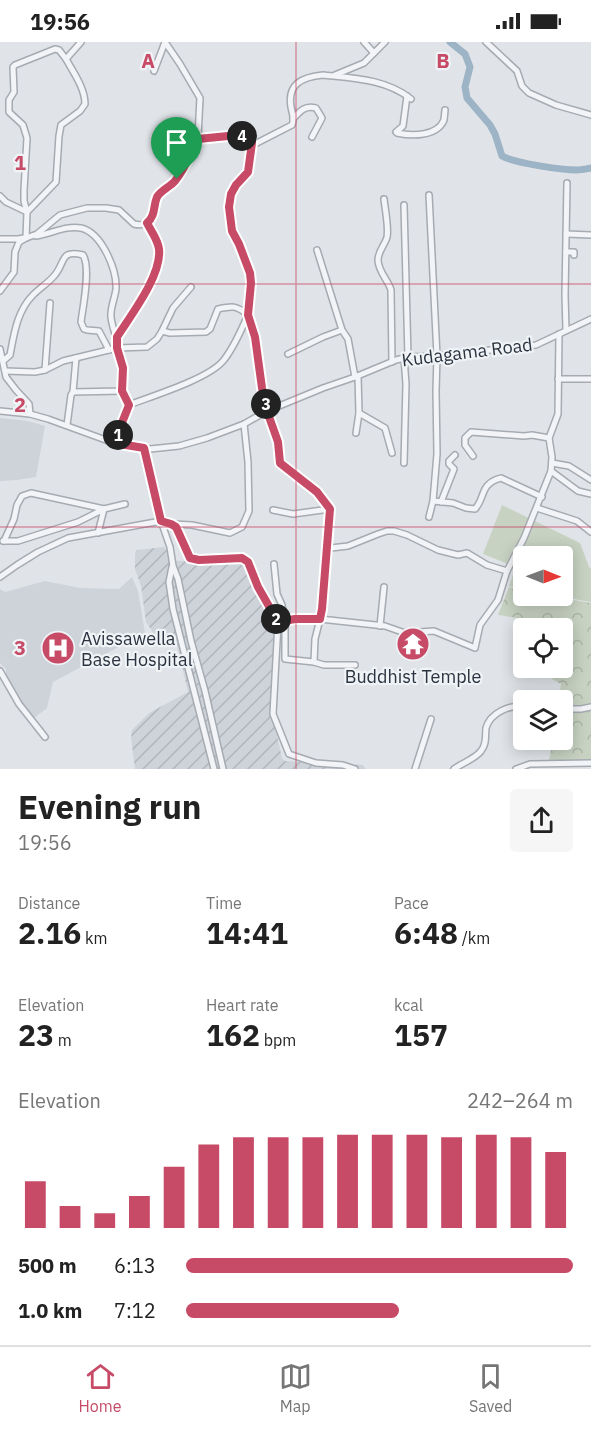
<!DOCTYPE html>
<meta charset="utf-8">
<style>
body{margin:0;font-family:"IBM Plex Sans",sans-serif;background:#f6f6f6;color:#222;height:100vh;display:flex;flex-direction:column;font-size:22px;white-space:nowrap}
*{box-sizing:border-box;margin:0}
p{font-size:20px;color:#767676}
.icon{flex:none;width:33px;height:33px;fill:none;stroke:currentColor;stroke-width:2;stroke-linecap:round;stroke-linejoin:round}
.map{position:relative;height:727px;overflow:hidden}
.drawer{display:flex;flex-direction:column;background:#fff;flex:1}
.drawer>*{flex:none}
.needle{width:39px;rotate:91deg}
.fabs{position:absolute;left:513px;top:504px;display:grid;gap:12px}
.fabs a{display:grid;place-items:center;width:60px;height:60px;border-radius:6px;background:#fff;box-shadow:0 3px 15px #0003;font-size:30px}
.pin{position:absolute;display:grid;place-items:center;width:51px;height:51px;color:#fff;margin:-62px -26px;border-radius:50% 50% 50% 0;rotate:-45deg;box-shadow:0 0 6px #0007}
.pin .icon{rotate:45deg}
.km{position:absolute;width:30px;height:30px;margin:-15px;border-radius:50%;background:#222;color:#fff;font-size:16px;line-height:30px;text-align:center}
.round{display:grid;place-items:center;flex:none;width:63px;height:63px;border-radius:6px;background:#f6f6f6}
.summary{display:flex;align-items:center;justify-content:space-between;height:102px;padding:0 18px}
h1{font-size:33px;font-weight:700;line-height:45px}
.metrics{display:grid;grid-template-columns:repeat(3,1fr);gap:9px;height:102px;padding:6px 18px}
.metrics div{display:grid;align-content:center}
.metrics b{font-size:30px;font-weight:700}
.metrics small{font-size:16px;font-weight:400}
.metrics p{font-size:16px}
.chart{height:168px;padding:12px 18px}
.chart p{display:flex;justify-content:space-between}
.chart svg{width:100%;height:108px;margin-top:6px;stroke:#c74b67;stroke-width:6}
ul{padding:0 18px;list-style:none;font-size:20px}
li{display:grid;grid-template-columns:96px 72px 1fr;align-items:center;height:45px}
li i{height:15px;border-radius:8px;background:#c74b67}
.status{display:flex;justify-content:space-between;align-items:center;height:42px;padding:0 30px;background:#fff;direction:ltr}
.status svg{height:16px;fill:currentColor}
.tabs{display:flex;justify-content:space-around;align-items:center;height:84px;border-top:2px solid #e0e0e0;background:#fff;font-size:16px;color:#767676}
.tabs a{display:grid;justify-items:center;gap:3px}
.tabs .on{color:#c74b67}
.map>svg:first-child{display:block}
.built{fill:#ced3da}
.industrial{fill:url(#industrial-furrows)}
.green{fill:#c7d2c2}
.forest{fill:url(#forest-crowns)}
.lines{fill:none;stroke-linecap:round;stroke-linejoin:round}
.river{stroke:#9db4c6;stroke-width:7}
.minor-casing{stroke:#a6abb2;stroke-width:8}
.minor{stroke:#f3f4f7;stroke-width:5}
.route-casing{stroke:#fff;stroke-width:12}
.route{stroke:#c74b67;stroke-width:8}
.grid{fill:none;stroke:#c74b67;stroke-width:1.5;stroke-opacity:0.55}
.labels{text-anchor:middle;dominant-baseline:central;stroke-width:4.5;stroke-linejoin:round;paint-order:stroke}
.street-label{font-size:18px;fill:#2a333f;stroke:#eff3f6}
.poi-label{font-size:18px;fill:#2a333f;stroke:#eff3f6;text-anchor:start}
.grid-label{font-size:20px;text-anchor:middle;font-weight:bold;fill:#c74b67;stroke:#eff3f6;stroke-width:4.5;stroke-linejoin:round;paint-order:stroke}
</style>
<div class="status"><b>19:56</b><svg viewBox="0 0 49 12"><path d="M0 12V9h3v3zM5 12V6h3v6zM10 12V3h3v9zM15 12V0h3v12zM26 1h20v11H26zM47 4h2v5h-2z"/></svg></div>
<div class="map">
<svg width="591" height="727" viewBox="0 0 591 727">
<defs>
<pattern id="industrial-furrows" width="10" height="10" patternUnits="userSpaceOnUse" patternTransform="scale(1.5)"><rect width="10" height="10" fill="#ced3da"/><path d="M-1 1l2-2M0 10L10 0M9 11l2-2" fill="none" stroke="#b1b6bc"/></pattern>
<pattern id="forest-crowns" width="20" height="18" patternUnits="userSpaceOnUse" patternTransform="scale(1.5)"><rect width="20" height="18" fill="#c7d2c2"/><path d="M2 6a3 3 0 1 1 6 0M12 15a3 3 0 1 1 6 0" fill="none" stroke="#abb5a8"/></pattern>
</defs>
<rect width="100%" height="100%" fill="#e0e4e8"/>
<g class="built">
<path d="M0 376 28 379 45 384 36 435 17 438 0 439Z"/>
<path d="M132 535 138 549 145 591 53 640 47 666 34 676 8 644 6 639V627L0 621V547L5 550 45 539 80 546 119 547Z"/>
</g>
<path class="industrial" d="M164 505 177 519 239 517 243 520 253 546 276 583 271 665 282 716 285 719 363 723 366 727H135L131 696 132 688 149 671 188 650 176 598 161 602 146 580 141 544 135 527V512L137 508Z"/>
<path class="green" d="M502 463 580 501 589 525 591 526V560L557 554H562V514H524L523 547 509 544 516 525 483 512Z"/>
<path class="forest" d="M509 545 523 548 524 554H551L591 561V718H549L553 698H562V658H559L561 642 552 637 555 626H562L563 603 569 584 498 573Z"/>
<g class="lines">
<path class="river" d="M450 0 465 12 470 25 465 45 467 56 490 83 495 92 502 114C514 121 562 128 577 128 582 128 586 127 591 126"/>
<g class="minor-casing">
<g id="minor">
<path d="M364 0 374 11"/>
<path d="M486 0 517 29 522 44 529 51 556 63 591 73"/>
<path d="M154 29 165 0"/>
<path d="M335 33 364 21 385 0"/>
<path d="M407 54 403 84 396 90 397 91C411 94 437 95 444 78 444 78 445 68 445 68"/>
<path d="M293 77C300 69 305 63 316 66L322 76 312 95"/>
<path d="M251 104 292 83C295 77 292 71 291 65 287 42 302 35 323 33 352 36 387 37 411 57"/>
<path d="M429 153 437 314 436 349 437 412 433 459 429 475"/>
<path d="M0 154 6 160 27 170"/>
<path d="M384 157C385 167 389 186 387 195 385 203 378 209 378 218 378 229 388 238 391 248L392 320"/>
<path d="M404 163 408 315"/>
<path d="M27 170 24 159V148L27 96 23 83 9 70V58L14 50 13 25 15 23 55 7 59 8 66 17"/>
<path d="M566 192 591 193"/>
<path d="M36 194C51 192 66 183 81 186 102 191 117 228 116 247 115 256 110 266 111 275 112 286 117 293 117 306"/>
<path d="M26 196 27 170 56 140 59 94 61 83 80 69 85 62C85 46 73 30 66 17L81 0"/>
<path d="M0 197H18L24 196"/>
<path d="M317 208 342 288 348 297 355 335"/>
<path d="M566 210H574V213"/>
<path d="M0 249 14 230 15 210 19 200 26 196 37 192 60 173 87 166H106L119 168 134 182C138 183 144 183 148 180 157 175 153 162 158 154 162 147 171 144 176 138 184 126 190 112 197 99L198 94 200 56 180 22 165 0"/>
<path d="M566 288 565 253 567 141"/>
<path d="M162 289 173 266 191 245"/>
<path d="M117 295C131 273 163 233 159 207 158 198 151 189 147 181"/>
<path d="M0 307 6 335 16 348 29 362 30 372"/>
<path d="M288 312 323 295 342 288"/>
<path d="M3 319 10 313C14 292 17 269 33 253 40 246 48 241 54 234 66 221 59 207 83 213 91 225 83 265 81 280L84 287 87 288 99 289 109 308"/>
<path d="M45 328 50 261"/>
<path d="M5 329 35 330 45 328 63 319 117 306 147 305 157 297 162 289 170 291 206 290 210 287 218 267C232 264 236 263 248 273L251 241 250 231 239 202 232 189 229 165 231 152 236 143 248 130 252 101 251 97C236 89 214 95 198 97"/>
<path d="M358 334 359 371 385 386 392 411"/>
<path d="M558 337H591"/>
<path d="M73 350 76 316"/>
<path d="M129 363C152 354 208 337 223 319 234 306 241 288 248 273L255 295 262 346 267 369 278 400 280 421 317 450 330 467 322 567 320 577H295L278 581"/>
<path d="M0 369 30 372 48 377 114 401 150 407 179 404 207 396 244 382 267 369 323 346 355 335 396 318 408 315 437 314 536 303 591 277"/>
<path d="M67 383 71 353 73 350 122 349 123 326 117 306"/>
<path d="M356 391 359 371"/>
<path d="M114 401 129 366 122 349"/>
<path d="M144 406 161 479 170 505 173 524 178 537 191 599 205 649 223 727"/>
<path d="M473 414 465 403V396L471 390 524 394 532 393 549 396"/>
<path d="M404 421 406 342 404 316"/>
<path d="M552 421 569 424 591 438"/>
<path d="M551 429 578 449 591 452"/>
<path d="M433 459 453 461 466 466 475 467C486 455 479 442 501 436L542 455"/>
<path d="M441 460 454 427 449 422V419L455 413"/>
<path d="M537 466 577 479 591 490"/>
<path d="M273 468 293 472 330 467"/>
<path d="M173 482 192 483 230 491 242 485 249 469 248 420 244 382"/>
<path d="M3 499H18L78 480 104 467 125 462"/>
<path d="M4 499 14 477 17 463 22 454 31 451 104 467 98 491"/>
<path d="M327 504 331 506 348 504 378 492 387 489H394L407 493 438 508 458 513 467 511 487 523 507 529 498 558 480 583 475 606 434 589 405 591 385 584 320 577 315 597 314 620 324 623H355"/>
<path d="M274 522 277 552 282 563 285 580V617L314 620"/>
<path d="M172 525 169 540 173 567 214 727"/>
<path d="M507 529 524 496 551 429 552 415 549 396 558 372 559 292"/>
<path d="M0 535 17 523 38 510 68 496 161 479 171 482 176 485 190 516 199 518 242 516 248 520 258 545 278 581 273 672 289 712 316 721 343 723 355 727"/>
<path d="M380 584 384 545"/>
<path d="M0 629 19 662 45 695"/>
<path d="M562 667H581L591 665"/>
<path d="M415 727 431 677"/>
<path d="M454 727C462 721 475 717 481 709 487 702 485 694 486 686 490 671 509 663 524 664"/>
<path d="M516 727 530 722 591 721"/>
</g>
</g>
<use href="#minor" class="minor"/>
</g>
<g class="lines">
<g class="route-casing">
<path id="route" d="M238 93C244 95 250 94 252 101L248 130 236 143 231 152 229 165 232 189 239 202 250 231 251 241 248 273 255 295 262 346 267 369 278 400 280 421 317 450 330 467 322 567 320 577H295L278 580 258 545 248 520 242 516 199 518 190 516 176 485 171 482 161 479 144 406 114 401 129 363 122 349 123 326 117 306V295C131 273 162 233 159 207 158 198 151 189 147 181 156 173 153 164 157 155 161 148 170 145 175 139 185 127 191 110 198 97Z"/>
</g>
<use href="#route" class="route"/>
</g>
<path class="grid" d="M296 0V727M0 242H591M0 485H591"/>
<defs>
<g id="temple-disc" transform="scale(1.725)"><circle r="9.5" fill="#c74b67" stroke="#eff3f6"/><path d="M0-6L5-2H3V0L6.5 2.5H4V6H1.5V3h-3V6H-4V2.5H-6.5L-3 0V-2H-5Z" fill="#fff"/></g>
<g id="hospital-disc" transform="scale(1.725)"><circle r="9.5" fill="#c74b67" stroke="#eff3f6"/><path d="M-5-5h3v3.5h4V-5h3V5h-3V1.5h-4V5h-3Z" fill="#fff"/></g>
</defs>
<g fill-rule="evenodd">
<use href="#temple-disc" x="413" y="602"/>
<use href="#hospital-disc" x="58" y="606"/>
</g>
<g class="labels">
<g class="street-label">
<text transform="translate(467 310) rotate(-7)">Kudagama Road</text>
</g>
<g class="poi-label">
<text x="81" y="596">Avissawella<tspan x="81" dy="21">Base Hospital</tspan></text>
<text x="413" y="634" text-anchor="middle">Buddhist Temple</text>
</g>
</g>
<g class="grid-label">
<text x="148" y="26">A</text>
<text x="443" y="26">B</text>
<text x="20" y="128">1</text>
<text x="20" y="370">2</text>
<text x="20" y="613">3</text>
</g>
</svg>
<div class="fabs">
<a><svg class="needle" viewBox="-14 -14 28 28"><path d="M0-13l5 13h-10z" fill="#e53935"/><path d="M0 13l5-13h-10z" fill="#767676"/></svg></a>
<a><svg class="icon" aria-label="locate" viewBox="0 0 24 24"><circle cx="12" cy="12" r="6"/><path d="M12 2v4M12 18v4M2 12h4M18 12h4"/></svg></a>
<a><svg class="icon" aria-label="layers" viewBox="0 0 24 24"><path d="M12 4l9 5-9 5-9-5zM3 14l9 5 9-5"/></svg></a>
</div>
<div class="pin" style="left:177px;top:137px;background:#1e9e55"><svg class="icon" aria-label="arrive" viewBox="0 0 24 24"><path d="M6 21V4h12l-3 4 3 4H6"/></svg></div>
<b class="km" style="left:118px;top:393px">1</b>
<b class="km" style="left:276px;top:577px">2</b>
<b class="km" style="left:266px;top:362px">3</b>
<b class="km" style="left:242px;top:94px">4</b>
</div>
<section class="drawer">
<div class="summary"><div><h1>Evening run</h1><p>19:56</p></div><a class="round"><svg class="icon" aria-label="share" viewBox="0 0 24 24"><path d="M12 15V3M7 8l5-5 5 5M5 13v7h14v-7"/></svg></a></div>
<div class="metrics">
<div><p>Distance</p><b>2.16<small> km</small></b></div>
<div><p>Time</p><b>14:41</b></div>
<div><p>Pace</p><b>6:48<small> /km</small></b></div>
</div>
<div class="metrics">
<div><p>Elevation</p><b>23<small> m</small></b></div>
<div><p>Heart rate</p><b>162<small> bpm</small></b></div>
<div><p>kcal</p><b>157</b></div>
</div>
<div class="chart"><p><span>Elevation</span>242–264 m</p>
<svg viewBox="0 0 160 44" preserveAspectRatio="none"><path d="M5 44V25M15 44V35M25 44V38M35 44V31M45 44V19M55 44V10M65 44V7M75 44V7M85 44V7M95 44V6M105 44V6M115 44V6M125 44V7M135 44V6M145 44V7M155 44V13"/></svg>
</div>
<ul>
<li><b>500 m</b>6:13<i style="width:100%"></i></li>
<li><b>1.0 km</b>7:12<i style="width:55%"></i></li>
</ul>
</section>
<nav class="tabs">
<a class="on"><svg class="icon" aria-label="home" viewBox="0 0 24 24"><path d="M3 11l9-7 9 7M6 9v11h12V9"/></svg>Home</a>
<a><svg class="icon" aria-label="map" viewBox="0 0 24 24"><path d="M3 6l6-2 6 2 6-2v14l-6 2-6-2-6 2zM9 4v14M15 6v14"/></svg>Map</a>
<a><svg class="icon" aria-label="saved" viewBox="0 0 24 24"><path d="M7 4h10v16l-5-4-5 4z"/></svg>Saved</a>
</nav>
